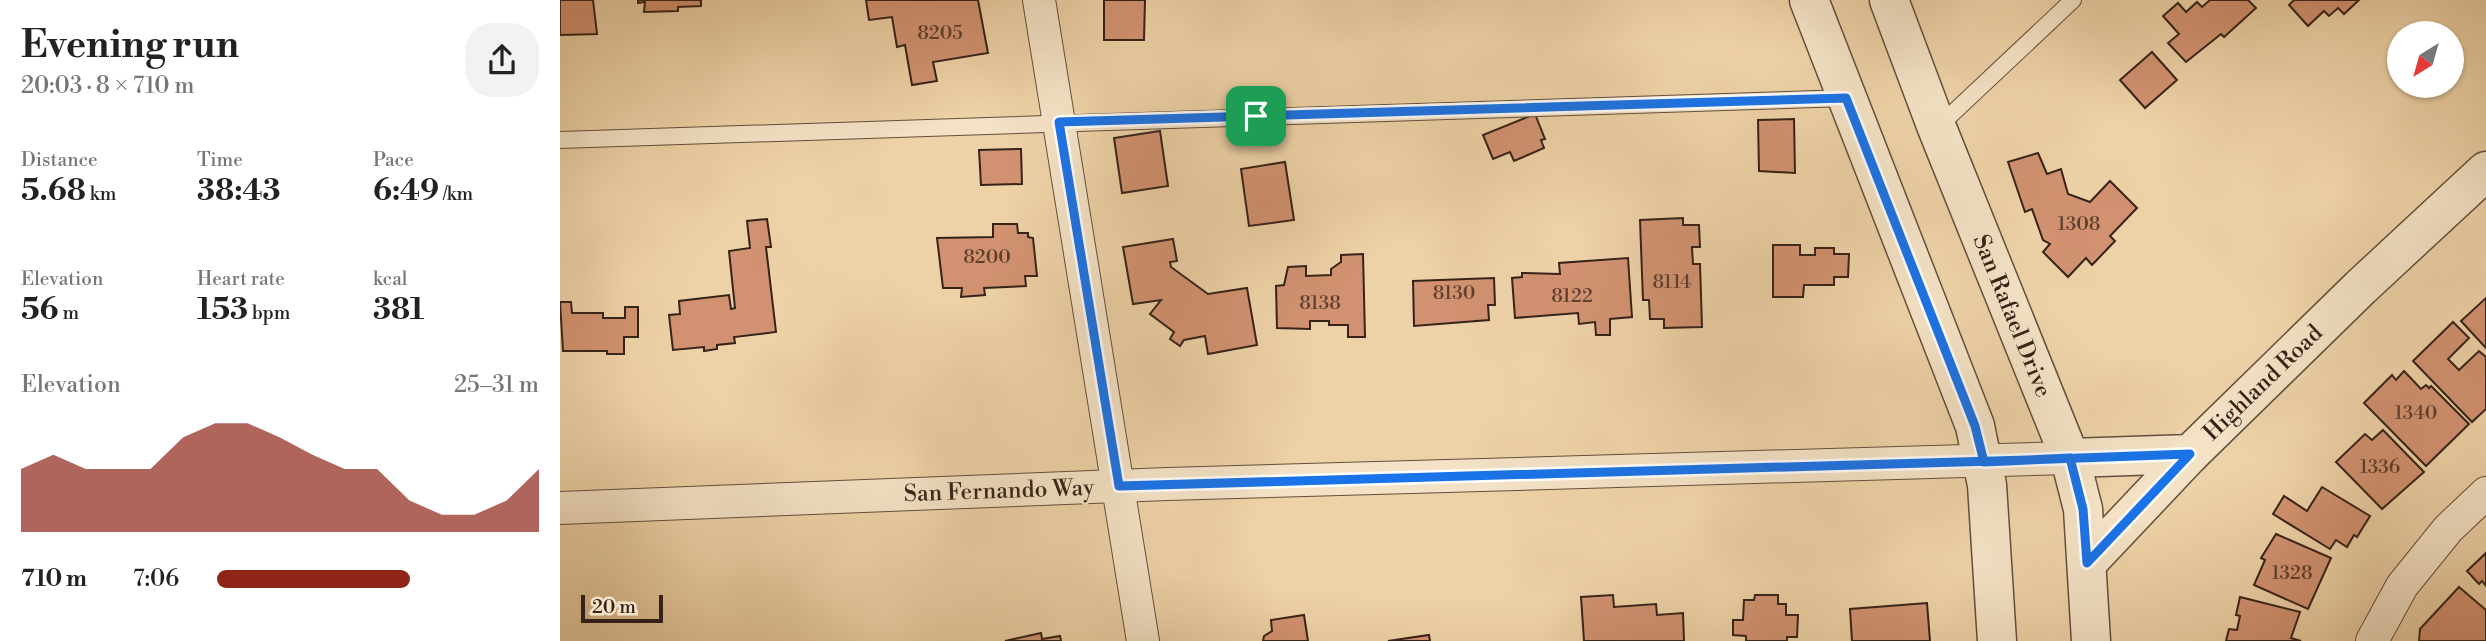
<!DOCTYPE html>
<meta charset="utf-8">
<style>
body{margin:0;font-family:"Libre Bodoni",serif;background:#f2f2f2;color:#222;height:100vh;display:flex;flex-direction:column;font-size:26px;white-space:nowrap}
*{box-sizing:border-box;margin:0}
p{font-size:23px;color:#767676}
.icon{flex:none;width:38px;height:38px;fill:none;stroke:currentColor;stroke-width:2;stroke-linecap:round;stroke-linejoin:round}
.map{position:relative;flex:1;overflow:hidden}
.sheet{display:flex;flex-direction:column;background:#fff;width:560px}
.sheet>*{flex:none}
.needle{width:46px;rotate:217deg}
.buttons{position:absolute;left:1827px;top:21px;display:grid;gap:14px}
.buttons a{display:grid;place-items:center;width:77px;height:77px;border-radius:50%;background:#fff;box-shadow:0 2px 5px #0004;font-size:35px}
.scale{position:absolute;left:21px;bottom:18px;width:82px;box-sizing:border-box;padding-left:7px;border:4px solid #352319;border-top:0;font-size:19px;line-height:24px;white-space:nowrap;color:#352319;-webkit-text-stroke:5px #f4e2c6;paint-order:stroke}
.pin{position:absolute;display:grid;place-items:center;width:60px;height:60px;color:#fff;margin:-30px;border-radius:14px;box-shadow:0 4px 10px #0006}
.round{display:grid;place-items:center;flex:none;width:74px;height:74px;border-radius:28px;background:#f2f2f2}
.summary{display:flex;align-items:center;justify-content:space-between;height:119px;padding:0 21px}
h1{font-size:38px;font-weight:800;line-height:52px}
.stats{display:grid;grid-template-columns:repeat(3,1fr);gap:10px;height:119px;padding:7px 21px}
.stats div{display:grid;align-content:center}
.stats b{font-size:30px;font-weight:800}
.stats small{font-size:19px;font-weight:400}
.stats p{font-size:19px}
.chart{height:196px;padding:14px 21px}
.chart p{display:flex;justify-content:space-between}
.chart svg{width:100%;height:126px;margin-top:7px;fill:#8f2418;opacity:.7}
ul{padding:0 21px;list-style:none;font-size:23px}
li{display:grid;grid-template-columns:112px 84px 1fr;align-items:center;height:52px}
li i{height:18px;border-radius:9px;background:#8f2418}
main{display:flex;flex:1;min-height:0}
.map>svg:first-child{display:block}
.building{fill:#d29271;stroke:#352319;stroke-width:2}
.lines{fill:none;stroke-linecap:round;stroke-linejoin:round}
.service-casing{stroke:#634f3c;stroke-width:18}
.minor-casing{stroke:#634f3c;stroke-width:34}
.tertiary-casing{stroke:#634f3c;stroke-width:41}
.service{stroke:#f4e2c6;stroke-width:16}
.minor{stroke:#f4e2c6;stroke-width:32}
.tertiary{stroke:#f4e2c6;stroke-width:38}
.route-casing{stroke:#fff;stroke-width:14}
.route{stroke:#1a73e8;stroke-width:9}
.labels{text-anchor:middle;dominant-baseline:central;stroke-width:5;stroke-linejoin:round;paint-order:stroke}
.number-label{font-size:19px;fill:#5c3f2f}
.street-label{font-size:23px;fill:#352319;stroke:#f4e2c6}
</style>
<main>
<section class="sheet">
<div class="summary"><div><h1>Evening run</h1><p>20:03 · 8 × 710 m</p></div><a class="round"><svg class="icon" aria-label="share" viewBox="0 0 24 24"><path d="M12 15V3M7 8l5-5 5 5M5 13v7h14v-7"/></svg></a></div>
<div class="stats">
<div><p>Distance</p><b>5.68<small> km</small></b></div>
<div><p>Time</p><b>38:43</b></div>
<div><p>Pace</p><b>6:49<small> /km</small></b></div>
</div>
<div class="stats">
<div><p>Elevation</p><b>56<small> m</small></b></div>
<div><p>Heart rate</p><b>153<small> bpm</small></b></div>
<div><p>kcal</p><b>381</b></div>
</div>
<div class="chart"><p><span>Elevation</span>25–31 m</p>
<svg viewBox="0 0 160 44" preserveAspectRatio="none"><path d="M0 44V22L10 17L20 22L30 22L40 22L50 11L60 6L70 6L80 11L90 17L100 22L110 22L120 33L130 38L140 38L150 33L160 22V44z"/></svg>
</div>
<ul>
<li><b>710 m</b>7:06<i style="width:60%"></i></li>
</ul>
</section>
<div class="map">
<svg width="1926" height="641" viewBox="0 0 1926 641">
<rect width="100%" height="100%" fill="#eed2a7"/>
<filter id="stains"><feTurbulence type="fractalNoise" baseFrequency=".00286" numOctaves="4"/><feColorMatrix values="0 0 0 0 .2 0 0 0 0 .09 0 0 0 0 .02 0 0 0 .5 -.17"/></filter>
<radialGradient id="worn" r=".72"><stop offset=".6" stop-color="#630" stop-opacity="0"/><stop offset="1" stop-color="#630" stop-opacity=".3"/></radialGradient>
<g class="building">
<path d="M0 0H33L37 34 0 35Z"/>
<path d="M78 0H141V6L118 7V11L84 12 85 2 78 3Z"/>
<path d="M306 0H418L428 53 373 62 377 81 352 85 345 45 337 47 332 17 309 20Z"/>
<path d="M544 0H585L584 40H544Z"/>
<path d="M1650 0H1688L1696 8 1664 37 1661 34 1626 62 1608 43 1619 34 1603 16 1618 3 1626 12 1637 2 1642 7Z"/>
<path d="M1734 0H1799L1784 14 1778 8 1769 16 1764 11 1748 26 1729 5Z"/>
<path d="M1592 52 1617 80 1585 108 1560 80Z"/>
<path d="M975 114 985 139 981 140 984 148 954 161 950 152 933 159 923 135Z"/>
<path d="M1234 119 1235 173 1199 171 1198 120Z"/>
<path d="M600 131 608 186 562 193 554 138Z"/>
<path d="M461 149 462 184 421 185 419 150Z"/>
<path d="M1478 153 1487 174 1501 169 1508 194 1530 202 1550 181 1577 208 1550 236 1555 241 1532 265 1526 258 1508 277 1483 252 1490 244 1483 240 1472 209 1465 212 1448 162Z"/>
<path d="M725 162 734 220 689 226 681 169Z"/>
<path d="M1123 218V225H1139L1140 247H1132L1133 264H1140L1142 327 1104 328V319H1090L1089 300H1083L1080 220Z"/>
<path d="M207 219 211 247H206L216 332 174 337 175 343 157 345V349L144 351V347L113 350 109 315 120 314 119 301 169 295 171 309 175 308 169 251 190 248 187 221Z"/>
<path d="M433 224H457L458 233H468V237L473 238 477 276H465L466 286 424 288 425 295 401 297 402 288H383L377 238 433 237Z"/>
<path d="M613 239 617 261 610 262 611 267 648 294 687 288 697 345 648 354 645 336 624 340 620 346 610 339 614 332 590 314 601 300 573 304 563 247Z"/>
<path d="M1213 245H1240V255H1255V248H1274V254H1289L1288 277H1274V285H1244L1243 297H1213Z"/>
<path d="M803 254 805 337H788V325H769V321H750V329L717 328 716 286 724 285 728 267 746 266V276L771 275V269L781 262V255Z"/>
<path d="M1068 258 1072 317 1050 319V335H1036L1035 322 1019 324 1018 313 955 318 952 278 962 277V273L1000 274 999 263Z"/>
<path d="M934 278 935 305H928L929 320 854 326 853 281Z"/>
<path d="M1926 298V348L1901 321Z"/>
<path d="M0 302H11L12 313H43V318H65V307H78V337H64V354H47V351H3Z"/>
<path d="M1893 322 1909 338 1888 359 1899 370 1919 351 1926 357V409L1912 422 1853 361Z"/>
<path d="M1844 371 1861 389 1866 385 1869 388 1871 386 1909 424 1866 466 1804 403 1832 375 1836 380Z"/>
<path d="M1823 430 1864 472 1822 509 1776 462 1805 434 1812 440Z"/>
<path d="M1762 487 1810 516 1797 537 1794 535 1787 547 1776 540 1770 549 1713 514 1724 496 1747 511Z"/>
<path d="M1716 534 1771 558 1748 609 1694 585 1705 560 1701 558Z"/>
<path d="M1926 553V586L1922 581 1919 584 1907 571Z"/>
<path d="M1899 587 1926 610V641H1859L1860 629Z"/>
<path d="M1053 595 1054 607 1096 604 1097 615 1123 613 1124 641H1024L1021 597Z"/>
<path d="M1195 595H1218V604H1226V615H1238L1237 637H1227V641H1186V636L1173 635V620H1183L1184 600H1194Z"/>
<path d="M1680 597 1740 612 1731 638 1741 641H1666L1669 629 1677 630 1680 616 1676 615Z"/>
<path d="M1367 603 1370 641H1292L1290 609Z"/>
<path d="M744 615 748 641H703L704 636 712 631 711 620Z"/>
<path d="M481 633 482 639 500 636 501 641H445Z"/>
<path d="M869 635 870 641H828Z"/>
</g>
<g class="lines">
<g class="service-casing">
<g id="service">
<path d="M1379 126 1513 0"/>
<path d="M0 140 1286 98"/>
</g>
</g>
<g class="minor-casing">
<g id="minor">
<path d="M479 0 583 641"/>
<path d="M0 508 607 484 1510 458"/>
<path d="M1812 641 1842 586 1888 529 1926 493"/>
</g>
</g>
<g class="tertiary-casing">
<g id="tertiary">
<path d="M1249 0 1415 426 1427 485 1437 641"/>
<path d="M1329 0 1377 128 1510 458 1523 509 1531 641"/>
<path d="M1510 458 1630 454 1801 287 1926 171"/>
<path d="M1527 563 1630 454"/>
</g>
</g>
<use href="#service" class="service"/>
<use href="#minor" class="minor"/>
<use href="#tertiary" class="tertiary"/>
</g>
<g class="lines">
<g class="route-casing">
<path id="route" d="M696 116 499 122 559 486 1468 460 1630 454 1527 563 1523 509 1510 458 1424 462 1415 426 1286 98 696 116"/>
</g>
<use href="#route" class="route"/>
</g>
<g class="labels">
<g class="number-label">
<text x="380" y="33">8205</text>
<text x="1519" y="224">1308</text>
<text x="427" y="257">8200</text>
<text x="1112" y="282">8114</text>
<text x="894" y="293">8130</text>
<text x="1012" y="296">8122</text>
<text x="760" y="303">8138</text>
<text x="1856" y="413">1340</text>
<text x="1820" y="467">1336</text>
<text x="1732" y="573">1328</text>
</g>
<g class="street-label">
<text transform="translate(1452 316) rotate(68)">San Rafael Drive</text>
<text transform="translate(1703 383) rotate(-44)">Highland Road</text>
<text transform="translate(439 491) rotate(-2)">San Fernando Way</text>
</g>
</g>
<rect width="100%" height="100%" filter="url(#stains)"/>
<rect width="100%" height="100%" fill="url(#worn)"/>
</svg>
<div class="buttons">
<a><svg class="needle" viewBox="-14 -14 28 28"><path d="M0-13l5 13h-10z" fill="#e53935"/><path d="M0 13l5-13h-10z" fill="#767676"/></svg></a>
</div>
<div class="scale">20 m</div>
<div class="pin" style="left:696px;top:116px;background:#1e9e55"><svg class="icon" aria-label="arrive" viewBox="0 0 24 24"><path d="M6 21V4h12l-3 4 3 4H6"/></svg></div>
</div>
</main>
